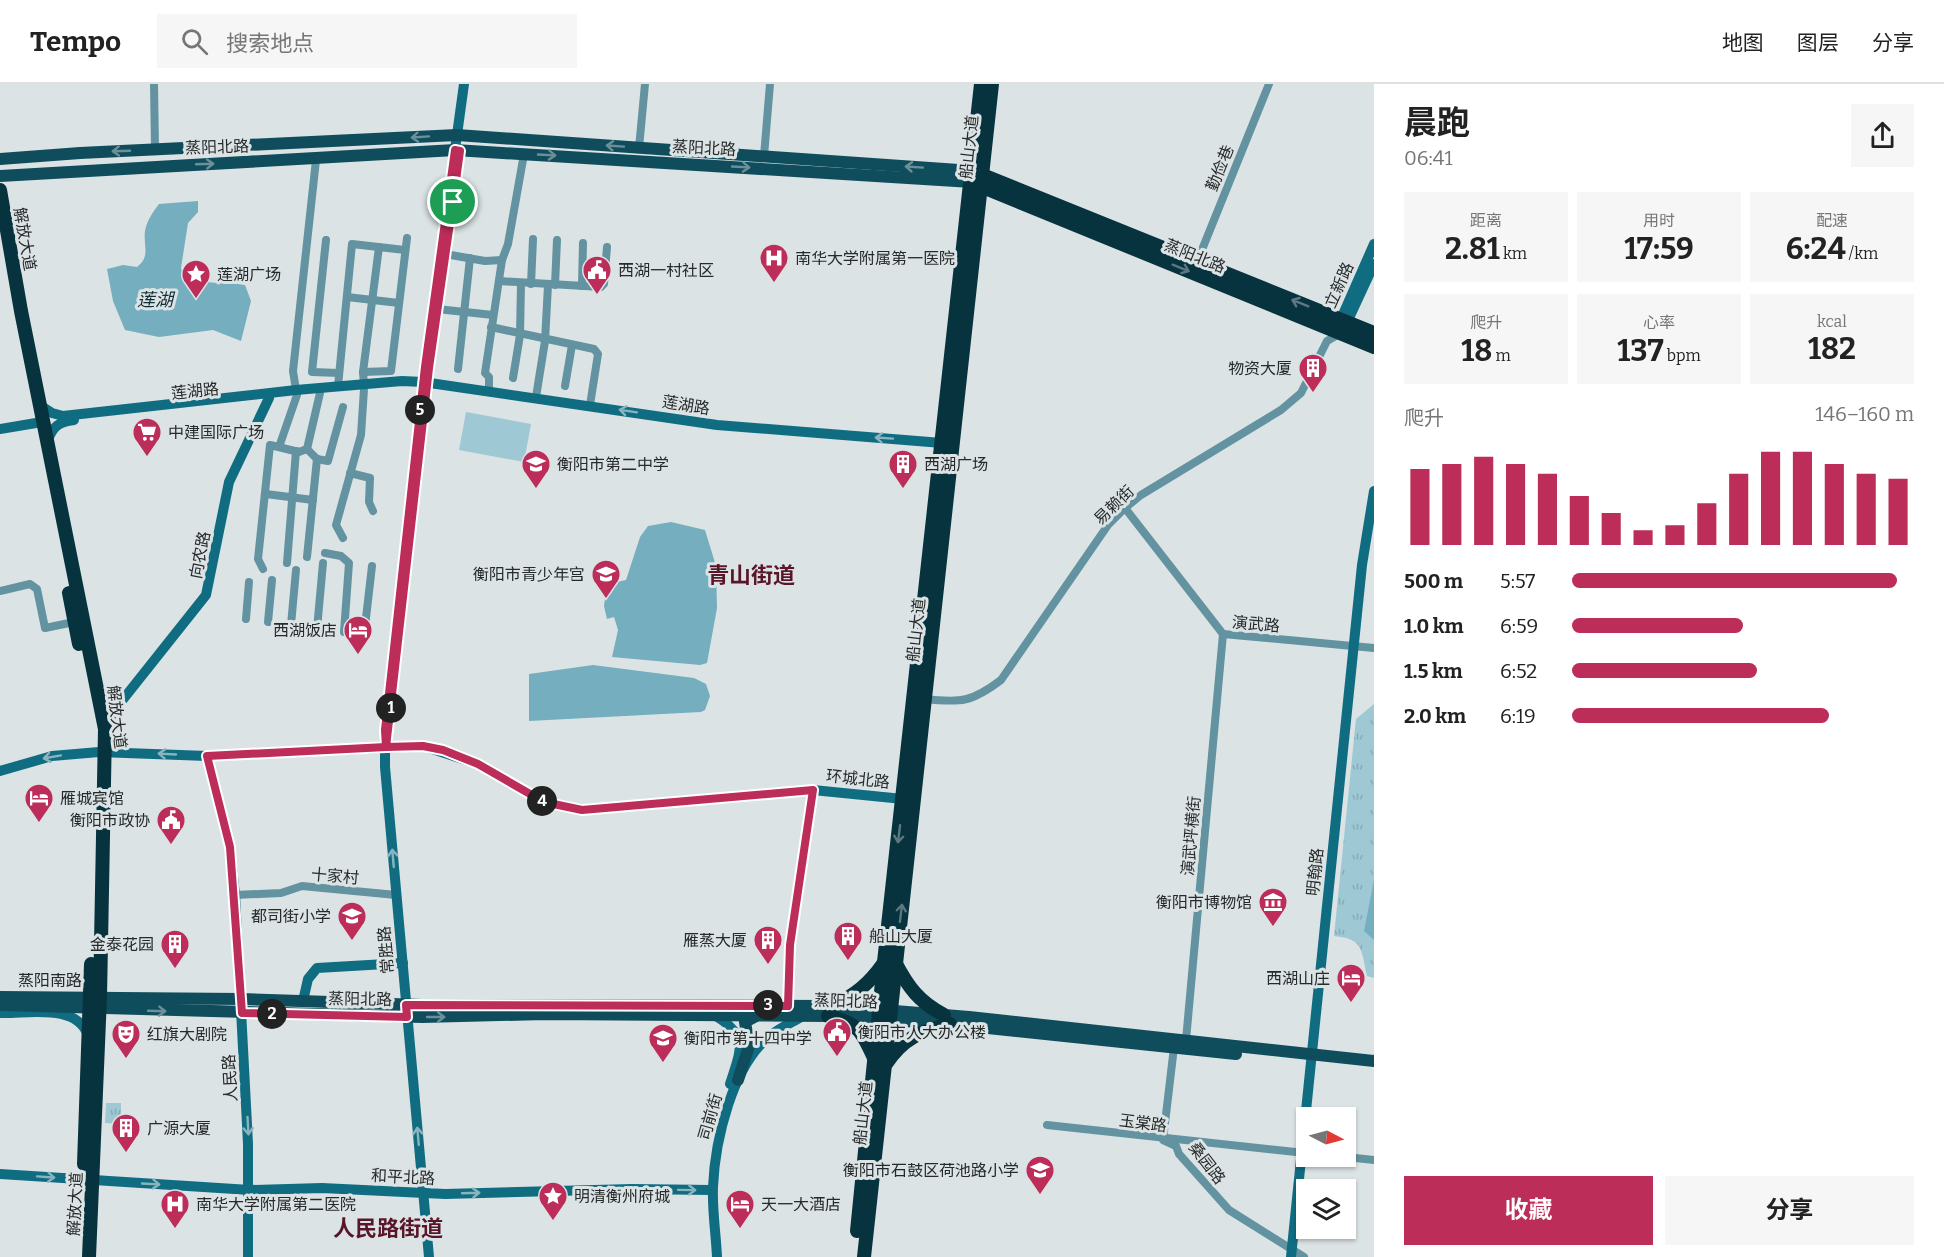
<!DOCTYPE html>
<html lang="zh">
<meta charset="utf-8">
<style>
body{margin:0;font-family:Bitter,"Noto Sans SC",serif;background:#f6f6f6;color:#222;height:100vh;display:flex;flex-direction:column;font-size:22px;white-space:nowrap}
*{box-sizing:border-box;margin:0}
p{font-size:20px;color:#767676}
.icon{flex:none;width:33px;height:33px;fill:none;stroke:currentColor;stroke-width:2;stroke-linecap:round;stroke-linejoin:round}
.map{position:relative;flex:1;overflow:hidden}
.panel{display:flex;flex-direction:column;background:#fff;width:570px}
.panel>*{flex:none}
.needle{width:39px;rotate:96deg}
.buttons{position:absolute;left:1296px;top:1023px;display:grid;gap:12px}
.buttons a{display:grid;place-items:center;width:60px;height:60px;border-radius:0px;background:#fff;box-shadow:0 2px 4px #0004;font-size:30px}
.pin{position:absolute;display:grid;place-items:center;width:51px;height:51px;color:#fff;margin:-26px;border:3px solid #fff;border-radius:50%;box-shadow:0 2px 6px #0007}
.km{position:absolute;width:30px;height:30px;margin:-15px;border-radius:50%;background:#222;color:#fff;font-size:16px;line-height:30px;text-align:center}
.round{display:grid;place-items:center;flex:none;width:63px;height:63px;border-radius:0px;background:#f6f6f6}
.headline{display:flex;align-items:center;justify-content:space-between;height:102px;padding:0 30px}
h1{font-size:33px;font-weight:700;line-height:45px}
.metrics{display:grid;grid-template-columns:repeat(3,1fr);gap:9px;height:102px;padding:6px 30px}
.metrics div{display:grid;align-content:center;border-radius:0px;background:#f6f6f6;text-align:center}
.metrics b{font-size:30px;font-weight:700}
.metrics small{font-size:16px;font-weight:400}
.metrics p{font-size:16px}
.chart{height:168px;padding:12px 30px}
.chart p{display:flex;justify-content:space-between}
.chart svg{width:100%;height:108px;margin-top:6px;stroke:#bc2d59;stroke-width:6}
.cta{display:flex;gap:12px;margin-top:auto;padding:12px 30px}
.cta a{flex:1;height:69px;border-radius:0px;background:#bc2d59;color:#fff;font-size:24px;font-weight:700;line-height:69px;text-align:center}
.cta a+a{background:#f6f6f6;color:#222}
ul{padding:0 30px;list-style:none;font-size:20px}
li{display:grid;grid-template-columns:96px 72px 1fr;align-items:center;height:45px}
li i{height:15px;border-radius:8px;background:#bc2d59}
header{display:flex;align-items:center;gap:36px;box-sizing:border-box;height:84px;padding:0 30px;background:#fff;border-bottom:2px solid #e0e0e0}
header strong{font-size:28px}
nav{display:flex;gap:33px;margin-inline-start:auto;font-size:21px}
.search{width:420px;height:54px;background:#f6f6f6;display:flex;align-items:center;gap:15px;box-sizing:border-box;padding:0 21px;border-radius:0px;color:#767676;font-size:22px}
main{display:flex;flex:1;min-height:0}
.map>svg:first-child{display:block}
.grass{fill:url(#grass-tufts)}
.pitch{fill:#9ec8d4}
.water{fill:#74aebf}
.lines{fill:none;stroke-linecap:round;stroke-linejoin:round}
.street{stroke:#6393a1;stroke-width:8}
.secondary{stroke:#106d81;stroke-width:10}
.primary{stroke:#104d5c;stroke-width:12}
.highway{stroke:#06333e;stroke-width:14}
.oneway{stroke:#6c909a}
.oneway2{stroke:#5c7981}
.oneway3{stroke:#8ab4bd}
.route-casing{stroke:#fff;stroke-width:12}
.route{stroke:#bc2d59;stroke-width:8}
.labels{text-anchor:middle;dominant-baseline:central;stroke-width:6;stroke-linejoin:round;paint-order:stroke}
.street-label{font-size:16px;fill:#272a2a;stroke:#dce3e5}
.poi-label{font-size:16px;fill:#272a2a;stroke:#dce3e5;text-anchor:start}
.water-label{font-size:18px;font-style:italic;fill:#102e36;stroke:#dce3e5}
.district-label{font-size:22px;font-weight:bold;fill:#591529;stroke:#dce3e5}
</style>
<header>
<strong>Tempo</strong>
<div class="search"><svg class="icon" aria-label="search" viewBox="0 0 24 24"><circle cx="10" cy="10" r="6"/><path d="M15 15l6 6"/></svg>搜索地点</div>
<nav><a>地图</a><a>图层</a><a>分享</a></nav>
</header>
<main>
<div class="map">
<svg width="1374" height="1173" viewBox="0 0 1374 1173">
<defs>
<pattern id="grass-tufts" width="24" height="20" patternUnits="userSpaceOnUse" patternTransform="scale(1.5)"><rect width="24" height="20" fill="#9ec8d4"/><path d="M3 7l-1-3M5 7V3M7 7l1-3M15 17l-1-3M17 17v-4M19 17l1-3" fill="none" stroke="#88acb6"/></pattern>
</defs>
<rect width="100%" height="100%" fill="#dce3e5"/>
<g class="grass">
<path d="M1374 620V894L1367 892C1361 866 1364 855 1334 852L1356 635Z"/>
<path d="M106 1019H121V1040L105 1039Z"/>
</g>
<path class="pitch" d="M466 328 531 340 524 378 459 366Z"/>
<g class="water">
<path d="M198 117V128L188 139 181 184 185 194C202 200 226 198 245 201L251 217 241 257 213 246 159 253 125 246 113 217 107 185 123 181 137 183C151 172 143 162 145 147 147 136 153 128 159 120Z"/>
<path d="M671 438 705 446 716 482 717 524 707 579 700 581 612 573 618 546 614 533 607 535 604 522 607 500 626 496 640 453 648 442Z"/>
<path d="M593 581 694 594 706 600 710 612 705 626 701 628 529 637V590Z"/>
<path d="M1374 796V856L1364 847Z"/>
</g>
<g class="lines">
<g class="street">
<path d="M154 0 155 65"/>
<path d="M639 64 645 0"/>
<path d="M764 72 770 0"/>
<path d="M326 156 312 288 339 289"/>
<path d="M445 170 485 177 502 176"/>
<path d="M1197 178 1269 0"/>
<path d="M499 197 601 203 604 200 607 163"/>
<path d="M531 200 533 155"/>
<path d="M555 201 557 156"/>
<path d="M582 202 583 159"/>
<path d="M347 213 399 219"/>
<path d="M437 225 493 231"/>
<path d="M491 243 594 265 598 270 590 321"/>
<path d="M458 285 470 174"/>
<path d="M363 288 391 287 407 154"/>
<path d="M513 294 520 251 521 199"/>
<path d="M364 300 363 288 379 163"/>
<path d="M338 302 352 160 405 166"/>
<path d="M565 302 572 261"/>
<path d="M296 306 293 287 316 76"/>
<path d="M489 306V293L485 289 502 176 508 160 524 70"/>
<path d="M536 313 545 257 548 201"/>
<path d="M279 363 297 311"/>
<path d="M307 365 320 309"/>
<path d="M350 389 370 394 369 418 373 427"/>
<path d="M266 410 313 416"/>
<path d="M1125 424 1223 550 1374 564"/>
<path d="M343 454 336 441 361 351 364 305"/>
<path d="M325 469 341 472 349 479 344 548"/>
<path d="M307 473 317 375"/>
<path d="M287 479 296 367"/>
<path d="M263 485 258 475 270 361 299 368 307 365 317 375 328 377 343 323"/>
<path d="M0 507 30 500 37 505 45 544 74 538"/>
<path d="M246 535 249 498"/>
<path d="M268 538 272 496"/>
<path d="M291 541 296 486"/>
<path d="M317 545 323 479"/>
<path d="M364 551 372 482"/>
<path d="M925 615C961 619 972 618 1001 596L1108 441 1125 424 1141 411 1281 326 1301 309 1327 257 1339 250"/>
<path d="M235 811 281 809 302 802 396 811"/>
<path d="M1186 956 1223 550"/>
<path d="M1174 963 1163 1056 1176 1062 1179 1070 1229 1126 1304 1173"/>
<path d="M1047 1041 1305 1069"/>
<path d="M1337 1072 1374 1076"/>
</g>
<g class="secondary">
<path d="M1340 242 1341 235 1374 160"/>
<path d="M1344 245 1374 180"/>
<path d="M41 322 52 329 63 332 296 306 402 297 423 298 717 341 942 359"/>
<path d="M0 345 36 339"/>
<path d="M48 356C53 342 59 338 74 336"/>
<path d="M105 645 113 628 206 511 229 398 269 314"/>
<path d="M207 672 230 763 235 811 248 1060V1173"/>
<path d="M0 687 52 672 99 668 207 672 423 662 478 680 544 718 582 726 813 706 903 715"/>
<path d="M303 917 308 895 317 884 403 879"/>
<path d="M788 922 790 861 813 706"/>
<path d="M0 929C29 930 76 919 88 951"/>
<path d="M714 931C750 952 741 965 730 1000"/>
<path d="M0 1090 250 1106 322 1104 445 1110 632 1105 712 1106"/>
<path d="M429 1173 385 683V646L425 283 464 0"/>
<path d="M717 1173C716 1150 712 1126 713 1103 715 1057 732 981 771 951 781 943 793 938 803 932"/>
<path d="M1291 1173 1362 481 1374 407"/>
</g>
<g class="primary">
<path d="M0 75 80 69 457 51 973 87"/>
<path d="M0 92 455 66 972 98"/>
<path d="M0 913 242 915 422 921 833 922 969 933 1374 977"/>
<path d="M0 921 422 933 544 930 828 932 950 940 1236 970"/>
<path d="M738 996 749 962 745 938 756 932"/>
</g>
<g class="highway">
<path d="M975 88 1374 249"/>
<path d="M973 99 1374 263"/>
<path d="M0 106 21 227 105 645 100 913 89 1173"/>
<path d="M69 509 79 560"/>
<path d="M895 878C908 903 919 918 944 931"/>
<path d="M833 922C855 911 869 900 883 880"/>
<path d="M828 932C858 939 862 947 874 974"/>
<path d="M886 980C903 954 921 947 950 940"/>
<path d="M84 1080 91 880"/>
<path d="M857 1147 884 878 981 0"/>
<path d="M864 1173 992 0"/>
</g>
</g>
<defs><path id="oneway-shaft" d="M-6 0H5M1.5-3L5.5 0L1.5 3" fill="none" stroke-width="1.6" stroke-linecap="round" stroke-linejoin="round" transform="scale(1.5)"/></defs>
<g class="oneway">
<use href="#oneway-shaft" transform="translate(420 53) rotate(176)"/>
<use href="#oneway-shaft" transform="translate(615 62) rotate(-176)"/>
<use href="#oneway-shaft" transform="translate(121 67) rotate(178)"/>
<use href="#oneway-shaft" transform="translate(547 71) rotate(3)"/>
<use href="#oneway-shaft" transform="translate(205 80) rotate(-2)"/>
<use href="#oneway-shaft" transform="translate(741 83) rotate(3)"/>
<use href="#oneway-shaft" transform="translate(914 83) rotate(-176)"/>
<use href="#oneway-shaft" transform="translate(157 927) rotate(2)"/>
<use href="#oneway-shaft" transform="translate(436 933)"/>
</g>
<g class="oneway2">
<use href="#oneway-shaft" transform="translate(1181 184) rotate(22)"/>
<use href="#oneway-shaft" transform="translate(1300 219) rotate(-158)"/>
<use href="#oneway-shaft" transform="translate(899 750) rotate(97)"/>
<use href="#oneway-shaft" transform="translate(901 829) rotate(-83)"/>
</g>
<g class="oneway3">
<use href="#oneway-shaft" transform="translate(628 327) rotate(-171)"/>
<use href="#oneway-shaft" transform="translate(884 354) rotate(-176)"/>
<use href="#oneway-shaft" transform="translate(167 670) rotate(-177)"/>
<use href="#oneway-shaft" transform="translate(52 673) rotate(170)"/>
<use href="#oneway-shaft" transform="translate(393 774) rotate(-95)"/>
<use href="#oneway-shaft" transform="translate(248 1042) rotate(87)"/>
<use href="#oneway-shaft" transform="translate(418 1052) rotate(-95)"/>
<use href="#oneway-shaft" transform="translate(46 1093) rotate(4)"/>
<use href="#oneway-shaft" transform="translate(151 1100) rotate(3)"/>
<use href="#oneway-shaft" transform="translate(687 1106) rotate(1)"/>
<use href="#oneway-shaft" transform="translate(471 1109) rotate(-2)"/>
</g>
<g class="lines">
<g class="route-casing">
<path id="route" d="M453 118 429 284 386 663 207 672 230 763 242 929 407 933 406 921 788 922 790 861 813 706 582 726 544 718 478 680 443 666 423 662 386 663 385 646 425 283 455 66 460 67 453 118"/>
</g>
<use href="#route" class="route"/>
</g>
<defs>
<g id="hospital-pin" transform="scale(1.5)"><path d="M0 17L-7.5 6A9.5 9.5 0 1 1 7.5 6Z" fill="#bc2d59" stroke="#dce3e5"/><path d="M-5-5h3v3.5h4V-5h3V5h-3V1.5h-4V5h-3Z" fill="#fff"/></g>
<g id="civic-pin" transform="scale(1.5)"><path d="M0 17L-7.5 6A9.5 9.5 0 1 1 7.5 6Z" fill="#bc2d59" stroke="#dce3e5"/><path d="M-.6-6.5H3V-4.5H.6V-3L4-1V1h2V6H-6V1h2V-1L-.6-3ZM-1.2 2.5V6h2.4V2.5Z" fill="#fff"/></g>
<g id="sight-pin" transform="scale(1.5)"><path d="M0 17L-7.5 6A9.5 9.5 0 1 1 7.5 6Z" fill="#bc2d59" stroke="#dce3e5"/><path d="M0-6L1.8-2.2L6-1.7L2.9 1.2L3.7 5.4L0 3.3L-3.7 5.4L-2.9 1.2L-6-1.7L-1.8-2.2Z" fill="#fff"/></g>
<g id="building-pin" transform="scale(1.5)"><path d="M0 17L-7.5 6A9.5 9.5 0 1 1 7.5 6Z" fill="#bc2d59" stroke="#dce3e5"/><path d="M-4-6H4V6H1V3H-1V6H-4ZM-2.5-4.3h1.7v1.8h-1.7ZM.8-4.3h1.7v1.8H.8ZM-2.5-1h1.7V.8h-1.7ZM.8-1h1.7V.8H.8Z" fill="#fff"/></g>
<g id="supermarket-pin" transform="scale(1.5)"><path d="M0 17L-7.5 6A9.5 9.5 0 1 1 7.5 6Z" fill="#bc2d59" stroke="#dce3e5"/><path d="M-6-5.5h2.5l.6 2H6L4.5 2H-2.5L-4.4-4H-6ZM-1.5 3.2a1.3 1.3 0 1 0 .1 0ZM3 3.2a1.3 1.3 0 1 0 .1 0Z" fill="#fff"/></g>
<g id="school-pin" transform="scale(1.5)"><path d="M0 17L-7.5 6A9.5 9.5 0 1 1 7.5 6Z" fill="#bc2d59" stroke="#dce3e5"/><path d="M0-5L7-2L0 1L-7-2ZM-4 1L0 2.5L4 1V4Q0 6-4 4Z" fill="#fff"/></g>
<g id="hotel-pin" transform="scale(1.5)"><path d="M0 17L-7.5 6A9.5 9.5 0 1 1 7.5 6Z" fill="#bc2d59" stroke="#dce3e5"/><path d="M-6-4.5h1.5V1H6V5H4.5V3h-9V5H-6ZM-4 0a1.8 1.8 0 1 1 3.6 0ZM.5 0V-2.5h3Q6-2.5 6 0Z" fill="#fff"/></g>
<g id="museum-pin" transform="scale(1.5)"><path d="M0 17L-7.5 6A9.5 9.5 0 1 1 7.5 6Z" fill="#bc2d59" stroke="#dce3e5"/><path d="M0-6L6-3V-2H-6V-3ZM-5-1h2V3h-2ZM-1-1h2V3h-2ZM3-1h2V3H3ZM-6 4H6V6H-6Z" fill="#fff"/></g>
<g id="theatre-pin" transform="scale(1.5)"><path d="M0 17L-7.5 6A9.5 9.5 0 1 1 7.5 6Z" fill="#bc2d59" stroke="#dce3e5"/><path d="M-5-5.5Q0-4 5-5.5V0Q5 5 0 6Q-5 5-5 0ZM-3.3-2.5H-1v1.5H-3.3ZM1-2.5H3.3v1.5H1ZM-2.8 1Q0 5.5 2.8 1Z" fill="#fff"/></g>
</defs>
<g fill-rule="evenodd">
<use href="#hospital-pin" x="774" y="174"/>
<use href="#civic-pin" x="597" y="186"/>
<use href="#sight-pin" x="196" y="190"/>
<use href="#building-pin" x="1313" y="284"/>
<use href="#supermarket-pin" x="147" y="348"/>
<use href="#school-pin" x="536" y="380"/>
<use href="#building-pin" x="903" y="380"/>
<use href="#school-pin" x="606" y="490"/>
<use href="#hotel-pin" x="358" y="546"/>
<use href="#hotel-pin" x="39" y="714"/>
<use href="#civic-pin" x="171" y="736"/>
<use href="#museum-pin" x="1273" y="818"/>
<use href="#school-pin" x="352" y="832"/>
<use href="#building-pin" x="848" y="852"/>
<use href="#building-pin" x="768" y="856"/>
<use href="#building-pin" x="175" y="860"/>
<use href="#hotel-pin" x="1351" y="894"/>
<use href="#civic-pin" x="837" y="948"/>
<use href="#theatre-pin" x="126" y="950"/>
<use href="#school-pin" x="663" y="954"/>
<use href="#building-pin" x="126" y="1044"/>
<use href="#school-pin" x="1040" y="1086"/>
<use href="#sight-pin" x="553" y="1112"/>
<use href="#hospital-pin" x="175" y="1120"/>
<use href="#hotel-pin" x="740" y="1120"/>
</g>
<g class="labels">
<g class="street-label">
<text transform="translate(217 63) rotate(-2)">蒸阳北路</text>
<text transform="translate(969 63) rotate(-84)">船山大道</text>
<text transform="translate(704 64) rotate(3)">蒸阳北路</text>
<text transform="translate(1220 84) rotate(-68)">勤俭巷</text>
<text transform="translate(25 155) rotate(80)">解放大道</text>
<text transform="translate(1195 172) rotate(22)">蒸阳北路</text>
<text transform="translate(1339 201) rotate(-66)">立新路</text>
<text transform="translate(195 307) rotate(-6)">莲湖路</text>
<text transform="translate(686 321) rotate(9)">莲湖路</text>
<text transform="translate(1114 421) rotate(-44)">易赖街</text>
<text transform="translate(200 471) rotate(-79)">向农路</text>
<text transform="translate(1256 540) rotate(5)">演武路</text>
<text transform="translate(916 546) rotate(-84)">船山大道</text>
<text transform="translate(117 633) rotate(83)">解放大道</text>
<text transform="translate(858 695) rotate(6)">环城北路</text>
<text transform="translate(1191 752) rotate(-85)">演武坪横街</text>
<text transform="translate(1315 788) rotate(-84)">明翰路</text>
<text transform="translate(335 792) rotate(5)">十家村</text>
<text transform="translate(386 866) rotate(-95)">常胜路</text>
<text x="50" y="896">蒸阳南路</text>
<text transform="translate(360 915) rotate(1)">蒸阳北路</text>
<text transform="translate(846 917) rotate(2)">蒸阳北路</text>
<text transform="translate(230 994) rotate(-93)">人民路</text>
<text transform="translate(863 1029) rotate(-84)">船山大道</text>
<text transform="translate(710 1033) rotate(-74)">司前街</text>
<text transform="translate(1143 1039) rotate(7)">玉棠路</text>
<text transform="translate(1207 1079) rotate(52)">桑园路</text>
<text transform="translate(403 1093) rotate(3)">和平北路</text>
<text transform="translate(75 1120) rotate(-87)">解放大道</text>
</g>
<g class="poi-label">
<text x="795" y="174">南华大学附属第一医院</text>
<text x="618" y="186">西湖一村社区</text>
<text x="217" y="190">莲湖广场</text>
<text x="1292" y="284" text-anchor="end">物资大厦</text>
<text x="168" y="348">中建国际广场</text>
<text x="557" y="380">衡阳市第二中学</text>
<text x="924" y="380">西湖广场</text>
<text x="585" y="490" text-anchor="end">衡阳市青少年宫</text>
<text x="337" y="546" text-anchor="end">西湖饭店</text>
<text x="60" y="714">雁城宾馆</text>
<text x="150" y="736" text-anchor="end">衡阳市政协</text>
<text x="1252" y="818" text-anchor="end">衡阳市博物馆</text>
<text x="331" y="832" text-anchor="end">都司街小学</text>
<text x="869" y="852">船山大厦</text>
<text x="747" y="856" text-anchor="end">雁蒸大厦</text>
<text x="154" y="860" text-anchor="end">金泰花园</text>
<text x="1330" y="894" text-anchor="end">西湖山庄</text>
<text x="858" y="948">衡阳市人大办公楼</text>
<text x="147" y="950">红旗大剧院</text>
<text x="684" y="954">衡阳市第十四中学</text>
<text x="147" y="1044">广源大厦</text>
<text x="1019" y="1086" text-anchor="end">衡阳市石鼓区荷池路小学</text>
<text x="574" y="1112">明清衡州府城</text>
<text x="196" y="1120">南华大学附属第二医院</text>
<text x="761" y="1120">天一大酒店</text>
</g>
<g class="water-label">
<text x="155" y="216">莲湖</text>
</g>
<g class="district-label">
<text x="751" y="491">青山街道</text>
<text x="388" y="1144">人民路街道</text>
</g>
</g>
</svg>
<div class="buttons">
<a><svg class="needle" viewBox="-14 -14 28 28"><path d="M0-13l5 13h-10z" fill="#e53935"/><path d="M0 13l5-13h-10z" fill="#767676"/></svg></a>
<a><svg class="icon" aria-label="layers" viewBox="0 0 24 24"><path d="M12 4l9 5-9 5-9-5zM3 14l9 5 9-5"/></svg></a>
</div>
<div class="pin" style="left:453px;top:118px;background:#1e9e55"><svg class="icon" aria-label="arrive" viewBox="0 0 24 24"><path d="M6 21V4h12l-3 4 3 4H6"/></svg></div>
<b class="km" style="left:391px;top:624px">1</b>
<b class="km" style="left:272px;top:930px">2</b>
<b class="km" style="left:768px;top:921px">3</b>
<b class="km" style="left:542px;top:717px">4</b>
<b class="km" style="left:420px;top:326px">5</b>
</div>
<section class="panel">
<div class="headline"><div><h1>晨跑</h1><p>06:41</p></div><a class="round"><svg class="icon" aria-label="share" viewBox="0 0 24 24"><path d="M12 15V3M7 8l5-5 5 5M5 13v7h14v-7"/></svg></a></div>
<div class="metrics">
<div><p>距离</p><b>2.81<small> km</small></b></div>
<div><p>用时</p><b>17:59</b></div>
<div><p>配速</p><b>6:24<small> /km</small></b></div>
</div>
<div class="metrics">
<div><p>爬升</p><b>18<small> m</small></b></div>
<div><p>心率</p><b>137<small> bpm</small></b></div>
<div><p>kcal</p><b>182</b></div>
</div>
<div class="chart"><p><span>爬升</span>146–160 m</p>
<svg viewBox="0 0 160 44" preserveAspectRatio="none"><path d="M5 44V13M15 44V11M25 44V8M35 44V11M45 44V15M55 44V24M65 44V31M75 44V38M85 44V36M95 44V27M105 44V15M115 44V6M125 44V6M135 44V11M145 44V15M155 44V17"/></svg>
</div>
<ul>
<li><b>500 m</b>5:57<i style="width:95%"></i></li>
<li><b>1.0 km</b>6:59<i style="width:50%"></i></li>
<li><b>1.5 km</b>6:52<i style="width:54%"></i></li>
<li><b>2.0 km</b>6:19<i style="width:75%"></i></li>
</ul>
<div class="cta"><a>收藏</a><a>分享</a></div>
</section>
</main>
